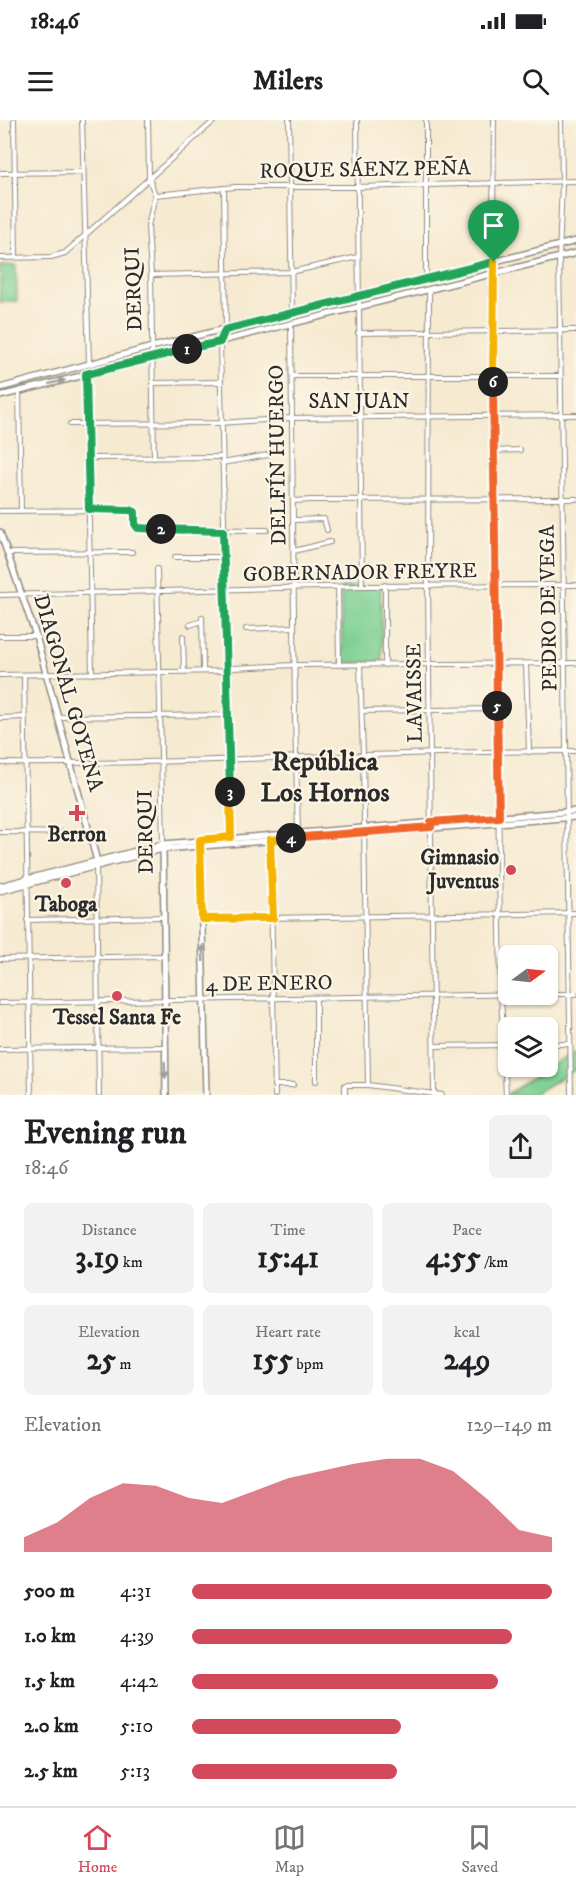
<!DOCTYPE html>
<meta charset="utf-8">
<style>
body{margin:0;font-family:"IM FELL DW Pica",serif;background:#f2f2f2;color:#202124;height:100vh;display:flex;flex-direction:column;font-size:22px;white-space:nowrap}
*{box-sizing:border-box;margin:0}
p{font-size:20px;color:#757577}
.icon{flex:none;width:33px;height:33px;fill:none;stroke:currentColor;stroke-width:2;stroke-linecap:round;stroke-linejoin:round}
.map{position:relative;height:975px;overflow:hidden}
.sheet{display:flex;flex-direction:column;background:#fff;flex:1}
.sheet>*{flex:none}
.needle{width:39px;rotate:75deg}
.controls{position:absolute;left:498px;top:825px;display:grid;gap:12px}
.controls a{display:grid;place-items:center;width:60px;height:60px;border-radius:9px;background:#fff;box-shadow:0 2px 4px #0004;font-size:30px}
.pin{position:absolute;display:grid;place-items:center;width:51px;height:51px;color:#fff;margin:-62px -26px;border-radius:50% 50% 50% 0;rotate:-45deg;box-shadow:0 0 6px #0007}
.pin .icon{rotate:45deg}
.km{position:absolute;width:30px;height:30px;margin:-15px;border-radius:50%;background:#222;color:#fff;font-size:16px;line-height:30px;text-align:center}
.round{display:grid;place-items:center;flex:none;width:63px;height:63px;border-radius:9px;background:#f2f2f2}
.head{display:flex;align-items:center;justify-content:space-between;height:102px;padding:0 24px}
h1{font-size:33px;font-weight:700;line-height:45px}
.figures{display:grid;grid-template-columns:repeat(3,1fr);gap:9px;height:102px;padding:6px 24px}
.figures div{display:grid;align-content:center;border-radius:9px;background:#f2f2f2;text-align:center}
.figures b{font-size:30px;font-weight:700}
.figures small{font-size:16px;font-weight:400}
.figures p{font-size:16px}
.chart{height:168px;padding:12px 24px}
.chart p{display:flex;justify-content:space-between}
.chart svg{width:100%;height:108px;margin-top:6px;fill:#d1495b;opacity:.7}
ul{padding:0 24px;list-style:none;font-size:20px}
li{display:grid;grid-template-columns:96px 72px 1fr;align-items:center;height:45px}
li i{height:15px;border-radius:8px;background:#d1495b}
.status{display:flex;justify-content:space-between;align-items:center;height:42px;padding:0 30px;background:#fff;direction:ltr}
.status svg{height:16px;fill:currentColor}
header{display:flex;justify-content:space-between;align-items:center;height:78px;padding:0 24px;background:#fff;font-size:27px;font-weight:700}
.tabs{display:flex;justify-content:space-around;align-items:center;height:84px;border-top:2px solid #e0e0e0;background:#fff;font-size:16px;color:#757577}
.tabs a{display:grid;justify-items:center;gap:3px}
.tabs .active{color:#d1495b}
.map>svg:first-child{display:block}
.green{fill:#7bcf92;stroke:#537d5e;stroke-width:1.5}
.lines{fill:none;stroke-linecap:round;stroke-linejoin:round}
.street-casing{stroke:#908a7e;stroke-width:6}
.secondary-casing{stroke:#908a7e;stroke-width:8}
.street{stroke:#fff;stroke-width:4}
.secondary{stroke:#fff;stroke-width:5}
.oneway{fill:#a0a0a0}
.split-1-casing{stroke:#fff;stroke-width:12}
.split-2-casing{stroke:#fff;stroke-width:12}
.split-3-casing{stroke:#fff;stroke-width:12}
.split-4-casing{stroke:#fff;stroke-width:12}
.split-5-casing{stroke:#fff;stroke-width:12}
.split-6-casing{stroke:#fff;stroke-width:12}
.split-7-casing{stroke:#fff;stroke-width:12}
.split-1{stroke:#22a559;stroke-width:8}
.split-2{stroke:#22a559;stroke-width:8}
.split-3{stroke:#22a559;stroke-width:8}
.split-4{stroke:#f5b400;stroke-width:8}
.split-5{stroke:#f0652b;stroke-width:8}
.split-6{stroke:#f0652b;stroke-width:8}
.split-7{stroke:#f5b400;stroke-width:8}
.poi-dot{fill:#d1495b;stroke:#fcf5e5;stroke-width:2}
.labels{text-anchor:middle;dominant-baseline:central;stroke-width:4.5;stroke-linejoin:round;paint-order:stroke}
.street-label{font-size:21px;fill:#2b2b2b;stroke:#fcf5e5}
.poi-label{font-size:21px;font-weight:bold;fill:#2b2b2b;stroke:#fcf5e5}
.district-label{font-size:27px;font-weight:bold;fill:#2b2b2b;stroke:#fcf5e5}
</style>
<div class="status"><b>18:46</b><svg viewBox="0 0 49 12"><path d="M0 12V9h3v3zM5 12V6h3v6zM10 12V3h3v9zM15 12V0h3v12zM26 1h20v11H26zM47 4h2v5h-2z"/></svg></div>
<header><svg class="icon" aria-label="menu" viewBox="0 0 24 24"><path d="M4 6h16M4 12h16M4 18h16"/></svg>Milers<svg class="icon" aria-label="search" viewBox="0 0 24 24"><circle cx="10" cy="10" r="6"/><path d="M15 15l6 6"/></svg></header>
<div class="map">
<svg width="576" height="975" viewBox="0 0 576 975">
<rect width="100%" height="100%" fill="#fcf5e5"/>
<filter id="ink" filterUnits="userSpaceOnUse"><feTurbulence type="fractalNoise" baseFrequency=".0167" numOctaves="2"/><feDisplacementMap in="SourceGraphic" scale="12" xChannelSelector="R" yChannelSelector="G"/><feConvolveMatrix kernelMatrix="1 2 1 2 8 2 1 2 1" color-interpolation-filters="sRGB"/></filter>
<filter id="wash" filterUnits="userSpaceOnUse"><feTurbulence type="fractalNoise" baseFrequency=".008" numOctaves="4" result="noise"/><feDisplacementMap in="SourceGraphic" scale="24" xChannelSelector="R" yChannelSelector="G"/><feGaussianBlur stdDeviation="1.35" result="paint"/><feColorMatrix in="noise" values="0 0 0 0 0 0 0 0 0 0 0 0 0 0 0 0 0 1.4 0 .05"/><feComposite in="paint" operator="in"/></filter>
<g filter="url(#wash)">
<rect width="100%" height="100%" fill="#f6ead1"/>
<g class="green">
<path d="M16 145 17 181 0 182V146Z"/>
<path d="M341 467H381L382 542 342 543Z"/>
<path d="M576 930V949L532 975H506Z"/>
</g>
</g>
<g filter="url(#ink)">
<g class="lines">
<g class="street-casing">
<g id="street">
<path d="M14 0 16 137"/>
<path d="M82 0 89 243"/>
<path d="M148 0 149 58 155 75 148 106 151 155 154 338"/>
<path d="M289 0 292 194"/>
<path d="M357 0 362 466"/>
<path d="M426 0V158"/>
<path d="M494 0 492 211 495 466 501 875 506 975"/>
<path d="M561 0 562 63 559 137 571 975"/>
<path d="M0 53 83 52"/>
<path d="M224 68 226 210 220 222 231 717"/>
<path d="M155 75 235 67H357L576 61"/>
<path d="M0 138 51 137 65 133 215 0"/>
<path d="M151 155 291 152 358 137"/>
<path d="M429 170 428 466 434 975"/>
<path d="M291 204 295 596 298 713"/>
<path d="M358 213 576 210"/>
<path d="M86 254 92 554"/>
<path d="M292 256H561"/>
<path d="M153 263 221 262"/>
<path d="M19 271 21 391"/>
<path d="M70 304 221 303 292 298 576 295"/>
<path d="M494 331 520 330"/>
<path d="M88 338 222 337"/>
<path d="M222 343 268 335"/>
<path d="M294 381 311 380 576 379"/>
<path d="M0 391 130 390 134 392 135 404 142 409 267 410"/>
<path d="M294 400 324 399 327 410"/>
<path d="M294 431 330 422"/>
<path d="M8 433 132 432"/>
<path d="M175 437H224"/>
<path d="M157 449 163 724"/>
<path d="M338 467 339 545"/>
<path d="M0 475 362 466 576 465"/>
<path d="M202 497 203 551"/>
<path d="M190 505 202 501"/>
<path d="M246 509 294 507"/>
<path d="M0 516H36"/>
<path d="M183 516 184 552"/>
<path d="M526 544 529 632"/>
<path d="M360 545 363 635 368 965"/>
<path d="M385 545V465"/>
<path d="M0 555 223 551 234 548 294 545 576 543"/>
<path d="M24 555 31 975"/>
<path d="M362 591 497 589"/>
<path d="M58 597 228 595"/>
<path d="M0 598 24 597"/>
<path d="M0 643C192 645 384 631 576 631"/>
<path d="M0 712 89 713"/>
<path d="M270 721 275 975"/>
<path d="M96 746 99 975"/>
<path d="M203 799 576 793"/>
<path d="M27 800 163 797"/>
<path d="M0 839 164 836"/>
<path d="M548 874H576"/>
<path d="M316 878V961"/>
<path d="M0 883 538 874"/>
<path d="M548 924H570"/>
<path d="M434 926 508 925"/>
<path d="M0 929 164 927"/>
<path d="M274 965H293"/>
<path d="M345 975V965H368L442 975"/>
</g>
</g>
<g class="secondary-casing">
<g id="secondary">
<path d="M0 268 152 227 576 121"/>
<path d="M0 276 576 133"/>
<path d="M0 412 36 516 97 741"/>
<path d="M200 722 206 975"/>
<path d="M163 725 166 975"/>
<path d="M0 766 163 724 576 691"/>
<path d="M0 771 163 729 576 697"/>
</g>
</g>
<use href="#street" class="street"/>
<use href="#secondary" class="secondary"/>
</g>
<defs><path id="oneway-solid" d="M-6-.8H1V-3.2L6.5 0L1 3.2V.8H-6Z" transform="scale(1.5)"/></defs>
<g class="oneway">
<use href="#oneway-solid" transform="translate(57 262) rotate(-14)"/>
<use href="#oneway-solid" transform="translate(203 833) rotate(-91)"/>
<use href="#oneway-solid" transform="translate(165 950) rotate(88)"/>
</g>
</g>
<g class="lines" filter="url(#ink)">
<g class="split-1-casing">
<path id="split-1" d="M187 229 220 222 225 210 494 142"/>
</g>
<g class="split-2-casing">
<path id="split-2" d="M161 409 138 408 135 404V392L130 390 89 389 86 254 187 229"/>
</g>
<g class="split-3-casing">
<path id="split-3" d="M161 409 223 411 230 672"/>
</g>
<g class="split-4-casing">
<path id="split-4" d="M230 672 231 717 200 720 202 799 273 798 270 720 291 718"/>
</g>
<g class="split-5-casing">
<path id="split-5" d="M291 718 431 707V702L499 697 497 586"/>
</g>
<g class="split-6-casing">
<path id="split-6" d="M493 262 497 586"/>
</g>
<g class="split-7-casing">
<path id="split-7" d="M493 262 494 142"/>
</g>
<use href="#split-1" class="split-1"/>
<use href="#split-2" class="split-2"/>
<use href="#split-3" class="split-3"/>
<use href="#split-4" class="split-4"/>
<use href="#split-5" class="split-5"/>
<use href="#split-6" class="split-6"/>
<use href="#split-7" class="split-7"/>
</g>
<g class="poi-dot">
<path d="M74 684h6v6h6v6h-6v6h-6v-6h-6v-6h6z"/>
<circle cx="511" cy="750" r="6"/>
<circle cx="66" cy="763" r="6"/>
<circle cx="117" cy="876" r="6"/>
</g>
<g class="labels">
<g class="street-label">
<text transform="translate(365 50) rotate(-1)">ROQUE SÁENZ PEÑA</text>
<text transform="translate(134 169) rotate(-92)">DERQUI</text>
<text x="359" y="282">SAN JUAN</text>
<text transform="translate(278 335) rotate(-91)">DELFÍN HUERGO</text>
<text transform="translate(360 453) rotate(-1)">GOBERNADOR FREYRE</text>
<text transform="translate(549 488) rotate(-91)">PEDRO DE VEGA</text>
<text transform="translate(68 573) rotate(74)">DIAGONAL GOYENA</text>
<text transform="translate(415 573) rotate(-91)">LAVAISSE</text>
<text transform="translate(146 712) rotate(-91)">DERQUI</text>
<text transform="translate(269 864) rotate(-1)">4 DE ENERO</text>
</g>
<g class="poi-label">
<text x="77" y="715">Berron</text>
<text x="499" y="738" text-anchor="end">Gimnasio<tspan x="499" dy="24">Juventus</tspan></text>
<text x="66" y="785">Taboga</text>
<text x="117" y="898">Tessel Santa Fe</text>
</g>
<g class="district-label">
<text x="325" y="642">República<tspan x="325" dy="31">Los Hornos</tspan></text>
</g>
</g>
</svg>
<div class="controls">
<a><svg class="needle" viewBox="-14 -14 28 28"><path d="M0-13l5 13h-10z" fill="#e53935"/><path d="M0 13l5-13h-10z" fill="#757577"/></svg></a>
<a><svg class="icon" aria-label="layers" viewBox="0 0 24 24"><path d="M12 4l9 5-9 5-9-5zM3 14l9 5 9-5"/></svg></a>
</div>
<div class="pin" style="left:494px;top:142px;background:#1e9e55"><svg class="icon" aria-label="arrive" viewBox="0 0 24 24"><path d="M6 21V4h12l-3 4 3 4H6"/></svg></div>
<b class="km" style="left:187px;top:229px">1</b>
<b class="km" style="left:161px;top:409px">2</b>
<b class="km" style="left:230px;top:672px">3</b>
<b class="km" style="left:291px;top:718px">4</b>
<b class="km" style="left:497px;top:586px">5</b>
<b class="km" style="left:493px;top:262px">6</b>
</div>
<section class="sheet">
<div class="head"><div><h1>Evening run</h1><p>18:46</p></div><a class="round"><svg class="icon" aria-label="share" viewBox="0 0 24 24"><path d="M12 15V3M7 8l5-5 5 5M5 13v7h14v-7"/></svg></a></div>
<div class="figures">
<div><p>Distance</p><b>3.19<small> km</small></b></div>
<div><p>Time</p><b>15:41</b></div>
<div><p>Pace</p><b>4:55<small> /km</small></b></div>
</div>
<div class="figures">
<div><p>Elevation</p><b>25<small> m</small></b></div>
<div><p>Heart rate</p><b>155<small> bpm</small></b></div>
<div><p>kcal</p><b>249</b></div>
</div>
<div class="chart"><p><span>Elevation</span>129–149 m</p>
<svg viewBox="0 0 160 44" preserveAspectRatio="none"><path d="M0 44V38L10 32L20 22L30 16L40 17L50 22L60 24L70 19L80 14L90 11L100 8L110 6L120 6L130 11L140 22L150 35L160 38V44z"/></svg>
</div>
<ul>
<li><b>500 m</b>4:31<i style="width:100%"></i></li>
<li><b>1.0 km</b>4:39<i style="width:89%"></i></li>
<li><b>1.5 km</b>4:42<i style="width:85%"></i></li>
<li><b>2.0 km</b>5:10<i style="width:58%"></i></li>
<li><b>2.5 km</b>5:13<i style="width:57%"></i></li>
</ul>
</section>
<nav class="tabs">
<a class="active"><svg class="icon" aria-label="home" viewBox="0 0 24 24"><path d="M3 11l9-7 9 7M6 9v11h12V9"/></svg>Home</a>
<a><svg class="icon" aria-label="map" viewBox="0 0 24 24"><path d="M3 6l6-2 6 2 6-2v14l-6 2-6-2-6 2zM9 4v14M15 6v14"/></svg>Map</a>
<a><svg class="icon" aria-label="saved" viewBox="0 0 24 24"><path d="M7 4h10v16l-5-4-5 4z"/></svg>Saved</a>
</nav>
